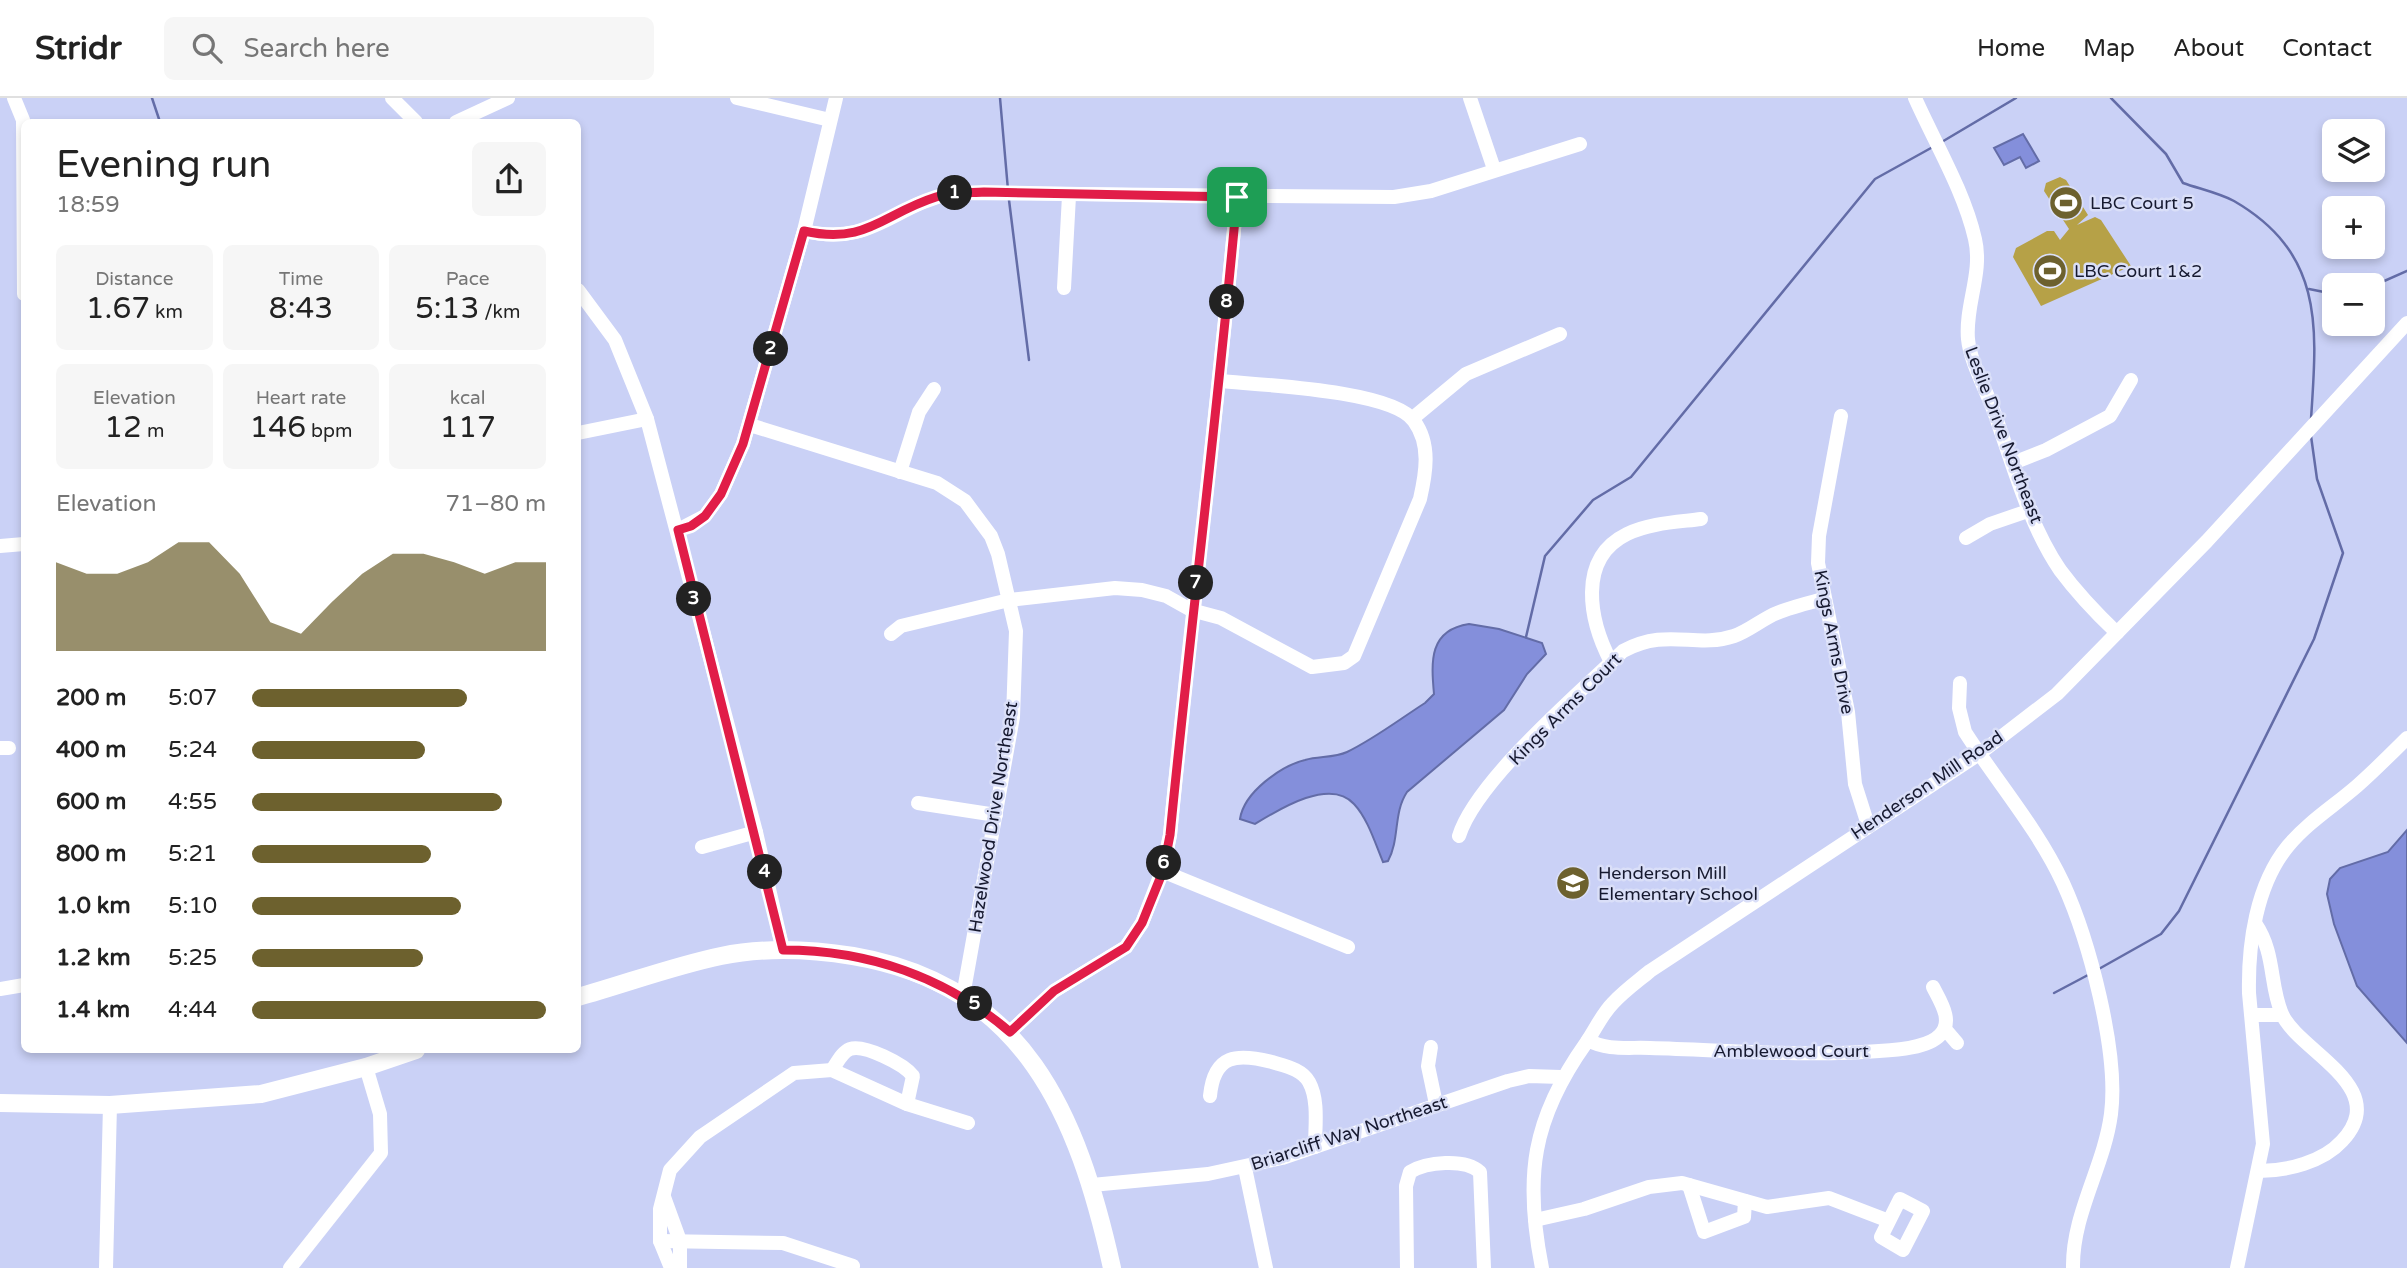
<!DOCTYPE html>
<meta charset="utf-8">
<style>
body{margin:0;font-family:"Varela Round",sans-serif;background:#f6f6f6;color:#222;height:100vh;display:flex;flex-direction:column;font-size:26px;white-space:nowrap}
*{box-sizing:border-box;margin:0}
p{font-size:23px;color:#767676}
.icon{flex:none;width:38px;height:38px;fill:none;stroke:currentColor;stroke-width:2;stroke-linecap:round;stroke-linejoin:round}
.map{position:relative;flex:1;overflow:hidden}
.panel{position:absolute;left:21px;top:21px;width:560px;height:934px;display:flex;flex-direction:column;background:#fff;border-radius:10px;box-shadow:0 4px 10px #0003}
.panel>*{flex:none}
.buttons{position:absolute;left:2322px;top:21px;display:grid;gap:14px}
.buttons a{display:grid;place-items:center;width:63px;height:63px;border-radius:10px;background:#fff;box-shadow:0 4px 10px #0003;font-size:35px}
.pin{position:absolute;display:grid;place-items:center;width:60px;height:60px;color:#fff;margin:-30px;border-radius:14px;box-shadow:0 4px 10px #0006}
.km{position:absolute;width:35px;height:35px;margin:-18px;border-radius:50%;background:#222;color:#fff;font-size:19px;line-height:35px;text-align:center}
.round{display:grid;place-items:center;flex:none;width:74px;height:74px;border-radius:10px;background:#f6f6f6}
.headline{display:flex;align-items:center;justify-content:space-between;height:119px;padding:0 35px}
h1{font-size:38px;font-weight:600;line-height:52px}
.stats{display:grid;grid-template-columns:repeat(3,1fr);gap:10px;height:119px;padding:7px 35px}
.stats div{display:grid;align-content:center;border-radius:10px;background:#f6f6f6;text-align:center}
.stats b{font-size:30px;font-weight:600}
.stats small{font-size:19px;font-weight:400}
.stats p{font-size:19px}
.chart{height:196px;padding:14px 35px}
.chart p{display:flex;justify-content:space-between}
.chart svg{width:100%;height:126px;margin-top:7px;fill:#6d612e;opacity:.7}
ul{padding:0 35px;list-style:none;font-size:23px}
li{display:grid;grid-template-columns:112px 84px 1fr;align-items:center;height:52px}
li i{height:18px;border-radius:9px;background:#6d612e}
header{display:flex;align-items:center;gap:42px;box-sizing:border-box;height:98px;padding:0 35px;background:#fff;border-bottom:2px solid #e0e0e0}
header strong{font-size:33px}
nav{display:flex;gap:38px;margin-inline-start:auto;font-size:24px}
.search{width:490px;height:63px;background:#f6f6f6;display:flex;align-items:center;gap:18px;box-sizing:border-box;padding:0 24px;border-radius:10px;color:#767676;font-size:26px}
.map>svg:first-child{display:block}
.green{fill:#b6a147}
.water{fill:#848fdb;stroke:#636ca7;stroke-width:2}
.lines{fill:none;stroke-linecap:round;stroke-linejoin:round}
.stream{stroke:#636ca7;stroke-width:2.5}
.minor{stroke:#fff;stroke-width:14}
.major{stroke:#fff;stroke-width:18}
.route-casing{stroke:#fff;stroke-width:14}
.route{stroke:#e11d48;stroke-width:9}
.labels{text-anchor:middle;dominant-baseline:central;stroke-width:5;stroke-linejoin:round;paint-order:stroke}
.poi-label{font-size:18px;fill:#16192f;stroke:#dadff8;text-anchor:start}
.street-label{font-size:18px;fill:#16192f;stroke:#dadff8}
</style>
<header>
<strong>Stridr</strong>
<div class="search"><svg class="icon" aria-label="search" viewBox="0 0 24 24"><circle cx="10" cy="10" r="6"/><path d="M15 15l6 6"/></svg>Search here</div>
<nav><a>Home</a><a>Map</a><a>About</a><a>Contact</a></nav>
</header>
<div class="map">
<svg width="2407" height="1170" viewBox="0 0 2407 1170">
<rect width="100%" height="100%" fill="#cad1f6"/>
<path class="green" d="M2060 79 2066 82 2088 117 2077 127 2095 119 2101 122 2131 168 2041 208 2013 159 2016 150 2047 133H2054L2060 142 2069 131 2044 93 2046 85Z"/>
<g class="water">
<path d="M2023 36 2039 63 2026 70 2020 59 2004 67 1994 50Z"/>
<path d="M1469 526 1499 531 1542 545 1546 556 1527 576 1504 612 1407 694C1393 715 1400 741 1388 763L1383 764C1375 745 1368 721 1354 706 1330 679 1278 712 1255 726L1240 721C1244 694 1281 668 1305 662 1319 658 1334 660 1347 654 1374 641 1400 621 1425 605L1434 596C1431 563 1429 532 1469 526Z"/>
<path d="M2407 732V945L2357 888 2334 826 2327 796 2330 781 2340 770 2388 754Z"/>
</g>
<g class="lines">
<g class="stream">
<path d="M152 0 160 24"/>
<path d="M1000 0 1008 92"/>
<path d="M2111 0 2166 56 2183 85C2200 91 2219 95 2234 103 2325 156 2317 230 2311 321"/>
<path d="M1940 45 2016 0"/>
<path d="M1009 102 1029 262"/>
<path d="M2373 188 2407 173"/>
<path d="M2309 191 2334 196"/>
<path d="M1526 539 1545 458 1593 402 1631 379 1875 81 1931 50"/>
<path d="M2097 872 2161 836 2179 813 2314 541 2343 455 2317 381 2311 338"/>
<path d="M2054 895 2088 877"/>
</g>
<g class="minor">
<path d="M14 0 23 22 24 196"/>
<path d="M392 0 416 24"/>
<path d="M737 0 830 22"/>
<path d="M1470 0 1494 71"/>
<path d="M1915 0C1935 45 1964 93 1975 141 1983 175 1965 207 1968 241 1970 263 1985 290 1993 311 2012 363 2028 425 2060 472 2077 495 2096 515 2117 535"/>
<path d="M456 24 508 0"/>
<path d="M804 133C873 149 892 107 953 95L1394 99 1431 93 1580 46"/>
<path d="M1064 190 1069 98"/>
<path d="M578 192 615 242 647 321 756 734 783 852"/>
<path d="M1841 318 1819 438 1818 465 1848 614 1855 686 1868 727"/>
<path d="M1413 320 1466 276 1560 236"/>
<path d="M750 327 937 385 965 403 991 438 998 456 1016 533 1013 619 963 898"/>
<path d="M578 335 647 321"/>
<path d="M2013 365 2046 352 2110 318 2131 282"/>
<path d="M900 374 919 314 934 291"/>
<path d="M678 432 705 418 721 396 743 346 804 133 836 0"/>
<path d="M1966 440 1990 426 2031 412"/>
<path d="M0 448 24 446"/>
<path d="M891 536 901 528 1009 502 1115 490 1142 492 1166 498 1191 512 1221 520 1312 569 1344 565 1354 558 1420 401C1426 375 1431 346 1414 323 1392 292 1260 287 1220 283"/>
<path d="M1611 564C1590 524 1576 461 1627 436 1649 425 1678 424 1701 421"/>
<path d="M1960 585 1959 610 1965 634C1997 684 2038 731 2063 785 2089 842 2119 954 2111 1016 2104 1069 2072 1116 2073 1170"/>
<path d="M0 650H9"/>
<path d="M918 705 996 717"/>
<path d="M1459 738C1476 683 1579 595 1623 553 1668 529 1695 551 1734 538 1749 533 1762 521 1777 515 1791 509 1808 505 1823 501"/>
<path d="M702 749 756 734"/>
<path d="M1162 773 1348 849"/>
<path d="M2255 825C2276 856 2269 886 2282 916 2298 953 2393 989 2342 1043 2323 1064 2287 1073 2259 1073"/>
<path d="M0 891 24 887"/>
<path d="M2253 917H2282"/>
<path d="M1945 931 1957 945"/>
<path d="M1010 934 1054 893 1126 849 1142 825 1162 773 1170 737C1190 524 1218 312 1237 99"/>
<path d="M1588 942C1607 953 1629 949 1650 950 1726 952 1804 959 1879 953 1897 952 1928 950 1940 937 1954 923 1940 903 1933 889"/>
<path d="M1431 949 1428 968 1436 1006"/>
<path d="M832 972C837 965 842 954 850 951 864 946 904 966 913 978L907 1006"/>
<path d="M1210 998C1214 956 1237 955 1272 964 1285 968 1302 971 1309 984 1319 1002 1315 1029 1315 1049"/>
<path d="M1245 1070 1266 1170"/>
<path d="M1092 1087 1208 1076 1282 1060 1508 983 1529 978 1561 979"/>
<path d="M1689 1087 1704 1134 1744 1119 1745 1103"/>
<path d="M664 1099 680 1143V1170"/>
<path d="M1535 1122 1584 1111 1649 1089 1682 1085 1767 1109 1829 1100 1889 1123 1900 1101 1923 1113 1903 1152 1881 1139 1889 1123"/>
<path d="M660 1143 783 1145 853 1168"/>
<path d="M106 1170 110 1007"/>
<path d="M290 1170 381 1055 380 1016 366 969"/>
<path d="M671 1170 660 1143V1111L670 1072 700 1039 794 975 832 972 907 1006 968 1025"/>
<path d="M1407 1170 1406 1088 1410 1074C1426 1064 1465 1060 1480 1074L1484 1170"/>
<path d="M1542 1170C1524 1079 1532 1021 1586 945 1595 932 1602 916 1613 905 1624 893 1638 883 1650 873L1979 656 2057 596 2207 443 2407 225"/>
<path d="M2237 1170 2263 1046 2249 895C2248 846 2256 787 2288 748 2308 724 2334 708 2357 688 2374 673 2391 656 2407 640"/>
</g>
<g class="major">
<path d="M578 899C625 886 673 868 721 858 765 849 809 851 853 858 1025 887 1078 1017 1112 1170"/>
<path d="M0 1005 110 1007 261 996 366 969 416 952"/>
</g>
</g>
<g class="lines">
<g class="route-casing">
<path id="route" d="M984 94 1237 99C1218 312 1191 524 1170 737L1163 773 1142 825 1126 849 1054 893 1010 934C946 879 868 852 783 852L678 432 691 428 705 418 721 396 743 346 804 133C867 147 882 116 936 99 951 94 968 95 984 94Z"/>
</g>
<use href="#route" class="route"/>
</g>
<defs>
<g id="stadium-disc" transform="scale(1.75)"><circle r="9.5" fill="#6d612e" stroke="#dadff8"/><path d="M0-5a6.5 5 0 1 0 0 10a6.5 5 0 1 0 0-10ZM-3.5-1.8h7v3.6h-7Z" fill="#fff"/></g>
<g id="school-disc" transform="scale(1.75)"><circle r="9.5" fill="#6d612e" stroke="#dadff8"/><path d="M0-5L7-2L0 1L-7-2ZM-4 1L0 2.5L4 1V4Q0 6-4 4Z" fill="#fff"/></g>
</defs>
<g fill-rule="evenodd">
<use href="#stadium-disc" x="2066" y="105"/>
<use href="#stadium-disc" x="2050" y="173"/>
<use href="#school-disc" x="1573" y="785"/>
</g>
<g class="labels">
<g class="poi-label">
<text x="2090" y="105">LBC Court 5</text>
<text x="2074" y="173">LBC Court 1&amp;2</text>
<text x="1598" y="775">Henderson Mill<tspan x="1598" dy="21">Elementary School</tspan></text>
</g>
<g class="street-label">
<text transform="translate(2004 337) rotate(69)">Leslie Drive Northeast</text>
<text transform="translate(1834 544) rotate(79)">Kings Arms Drive</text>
<text transform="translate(1565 611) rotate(-45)">Kings Arms Court</text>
<text transform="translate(1927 687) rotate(-34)">Henderson Mill Road</text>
<text transform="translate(993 719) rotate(-81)">Hazelwood Drive Northeast</text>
<text x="1791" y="953">Amblewood Court</text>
<text transform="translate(1349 1035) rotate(-18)">Briarcliff Way Northeast</text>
</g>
</g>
</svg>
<div class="buttons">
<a><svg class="icon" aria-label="layers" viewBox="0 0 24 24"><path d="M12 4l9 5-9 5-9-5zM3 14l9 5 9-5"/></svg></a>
<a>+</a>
<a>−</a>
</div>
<div class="pin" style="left:1237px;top:99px;background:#1e9e55"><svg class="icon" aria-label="arrive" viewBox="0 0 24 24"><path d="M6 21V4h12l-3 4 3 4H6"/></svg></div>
<b class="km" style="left:955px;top:95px">1</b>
<b class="km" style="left:771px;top:251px">2</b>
<b class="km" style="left:694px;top:501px">3</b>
<b class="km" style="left:765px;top:774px">4</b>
<b class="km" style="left:975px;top:906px">5</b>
<b class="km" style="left:1164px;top:765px">6</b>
<b class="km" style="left:1196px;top:485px">7</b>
<b class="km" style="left:1227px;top:204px">8</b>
<section class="panel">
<div class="headline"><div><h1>Evening run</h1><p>18:59</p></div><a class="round"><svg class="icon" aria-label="share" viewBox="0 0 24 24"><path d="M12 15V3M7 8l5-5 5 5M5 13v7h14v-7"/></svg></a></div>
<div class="stats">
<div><p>Distance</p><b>1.67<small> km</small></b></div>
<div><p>Time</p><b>8:43</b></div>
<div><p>Pace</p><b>5:13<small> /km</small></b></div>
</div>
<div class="stats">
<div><p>Elevation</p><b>12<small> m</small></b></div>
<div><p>Heart rate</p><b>146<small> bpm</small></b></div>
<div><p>kcal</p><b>117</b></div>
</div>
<div class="chart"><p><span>Elevation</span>71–80 m</p>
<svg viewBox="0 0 160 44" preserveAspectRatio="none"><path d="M0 44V13L10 17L20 17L30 13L40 6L50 6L60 17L70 34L80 38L90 27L100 17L110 10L120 10L130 13L140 17L150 13L160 13V44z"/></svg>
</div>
<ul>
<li><b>200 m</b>5:07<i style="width:73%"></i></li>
<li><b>400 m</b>5:24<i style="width:59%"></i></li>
<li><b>600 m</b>4:55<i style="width:85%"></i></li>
<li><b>800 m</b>5:21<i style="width:61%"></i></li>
<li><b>1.0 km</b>5:10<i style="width:71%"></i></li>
<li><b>1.2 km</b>5:25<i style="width:58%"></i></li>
<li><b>1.4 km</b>4:44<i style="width:100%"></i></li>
</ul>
</section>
</div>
